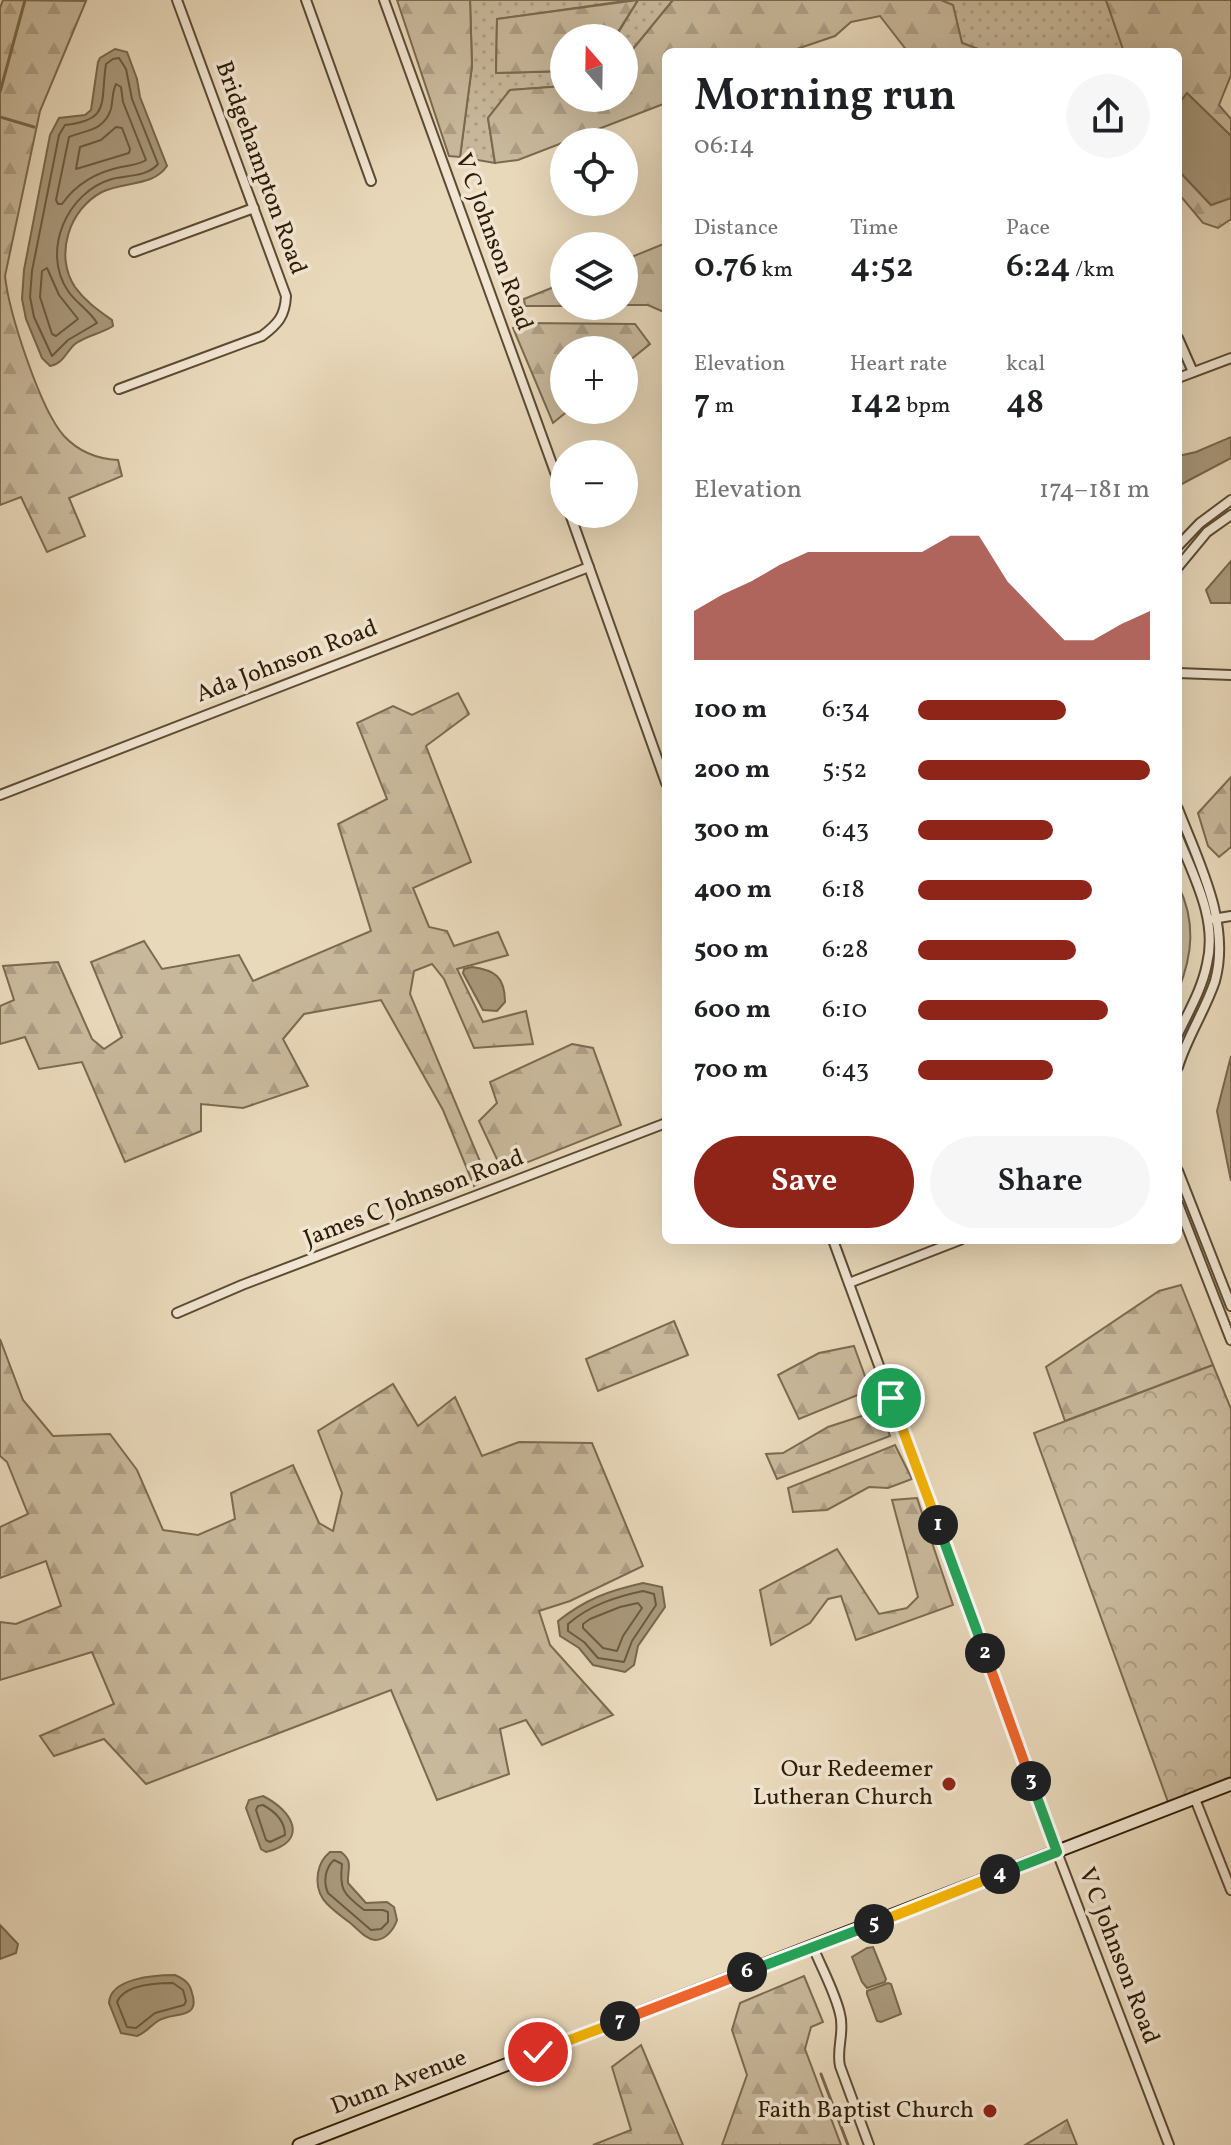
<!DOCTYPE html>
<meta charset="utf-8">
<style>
body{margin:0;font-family:Vollkorn,serif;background:#f6f6f6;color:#202124;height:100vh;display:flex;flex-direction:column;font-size:30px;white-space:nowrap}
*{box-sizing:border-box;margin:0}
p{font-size:26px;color:#757577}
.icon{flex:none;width:44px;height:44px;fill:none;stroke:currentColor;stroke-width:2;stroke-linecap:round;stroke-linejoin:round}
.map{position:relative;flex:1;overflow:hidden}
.sheet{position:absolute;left:662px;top:48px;width:520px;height:1196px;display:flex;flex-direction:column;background:#fff;border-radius:12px;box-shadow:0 8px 32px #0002}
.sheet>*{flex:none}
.needle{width:52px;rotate:340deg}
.buttons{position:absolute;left:550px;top:24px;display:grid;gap:16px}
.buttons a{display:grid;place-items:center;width:88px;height:88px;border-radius:50%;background:#fff;box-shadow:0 8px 32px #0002;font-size:40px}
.pin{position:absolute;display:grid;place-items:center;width:68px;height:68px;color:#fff;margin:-34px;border:4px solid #fff;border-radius:50%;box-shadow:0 2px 8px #0007}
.km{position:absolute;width:40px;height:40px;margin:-20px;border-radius:50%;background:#222;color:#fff;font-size:22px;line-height:40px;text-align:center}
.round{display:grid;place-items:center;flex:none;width:84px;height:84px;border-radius:42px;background:#f6f6f6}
.overview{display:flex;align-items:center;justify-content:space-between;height:136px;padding:0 32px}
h1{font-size:44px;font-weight:600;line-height:60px}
.stats{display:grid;grid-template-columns:repeat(3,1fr);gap:12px;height:136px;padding:8px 32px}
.stats div{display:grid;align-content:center}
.stats b{font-size:34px;font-weight:600}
.stats small{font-size:22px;font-weight:400}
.stats p{font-size:22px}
.chart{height:224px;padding:16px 32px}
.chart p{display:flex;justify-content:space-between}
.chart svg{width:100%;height:144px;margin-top:8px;fill:#8f2418;opacity:.7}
.cta{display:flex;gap:16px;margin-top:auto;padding:16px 32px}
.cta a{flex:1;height:92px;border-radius:48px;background:#8f2418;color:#fff;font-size:32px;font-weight:600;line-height:92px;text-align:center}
.cta a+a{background:#f6f6f6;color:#202124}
ul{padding:0 32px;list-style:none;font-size:26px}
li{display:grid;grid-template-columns:128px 96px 1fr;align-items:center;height:60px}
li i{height:20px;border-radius:10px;background:#8f2418}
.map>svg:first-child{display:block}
.grass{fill:url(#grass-dots);stroke:#7c6a50;stroke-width:2}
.forest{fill:url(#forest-firs);stroke:#7c6a50;stroke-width:2}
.park{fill:url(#park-crowns);stroke:#7c6a50;stroke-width:2}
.water{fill:#a9997c;stroke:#78674c;stroke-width:2}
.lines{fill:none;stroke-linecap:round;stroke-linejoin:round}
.shore{stroke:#6c5a40;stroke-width:2}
.stream{stroke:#78674c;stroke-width:3}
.street-casing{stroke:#5d4b31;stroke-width:12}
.secondary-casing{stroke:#2e1c03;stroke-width:15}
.street{stroke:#f1e6d3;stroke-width:8}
.secondary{stroke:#f1e6d3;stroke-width:11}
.split-1-casing{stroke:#fff;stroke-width:16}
.split-2-casing{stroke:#fff;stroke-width:16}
.split-3-casing{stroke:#fff;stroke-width:16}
.split-4-casing{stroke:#fff;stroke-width:16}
.split-5-casing{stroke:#fff;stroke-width:16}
.split-6-casing{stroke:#fff;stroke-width:16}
.split-7-casing{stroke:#fff;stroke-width:16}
.split-8-casing{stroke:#fff;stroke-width:16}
.split-1{stroke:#f5b400;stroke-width:10}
.split-2{stroke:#22a559;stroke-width:10}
.split-3{stroke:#f0652b;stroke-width:10}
.split-4{stroke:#22a559;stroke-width:10}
.split-5{stroke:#f5b400;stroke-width:10}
.split-6{stroke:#22a559;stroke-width:10}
.split-7{stroke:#f0652b;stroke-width:10}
.split-8{stroke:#f5b400;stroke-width:10}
.poi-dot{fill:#8f2418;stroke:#f1e6d3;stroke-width:3}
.labels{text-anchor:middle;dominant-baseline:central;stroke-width:7;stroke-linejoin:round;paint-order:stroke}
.street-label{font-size:24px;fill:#2e1c03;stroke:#f1e6d3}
.poi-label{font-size:24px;fill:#2e1c03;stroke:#f1e6d3;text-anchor:end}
</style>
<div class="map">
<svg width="1231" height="2145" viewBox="0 0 1231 2145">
<defs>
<pattern id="grass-dots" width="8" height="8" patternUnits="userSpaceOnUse" patternTransform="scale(2)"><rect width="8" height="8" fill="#c9b99c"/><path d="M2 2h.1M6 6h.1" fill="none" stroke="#ad9e85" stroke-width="1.8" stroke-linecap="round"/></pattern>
<pattern id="forest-firs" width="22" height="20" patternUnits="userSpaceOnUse" patternTransform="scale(2)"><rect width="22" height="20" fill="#c9b99c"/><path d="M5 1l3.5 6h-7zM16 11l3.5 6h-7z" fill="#ad9e85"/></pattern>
<pattern id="park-crowns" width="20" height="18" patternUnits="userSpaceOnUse" patternTransform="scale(2)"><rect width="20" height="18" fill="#c9b99c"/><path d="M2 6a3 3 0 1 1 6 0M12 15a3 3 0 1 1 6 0" fill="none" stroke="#ad9e85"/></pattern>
</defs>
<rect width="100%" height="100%" fill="#e9d9bb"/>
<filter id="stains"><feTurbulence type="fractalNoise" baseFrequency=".0025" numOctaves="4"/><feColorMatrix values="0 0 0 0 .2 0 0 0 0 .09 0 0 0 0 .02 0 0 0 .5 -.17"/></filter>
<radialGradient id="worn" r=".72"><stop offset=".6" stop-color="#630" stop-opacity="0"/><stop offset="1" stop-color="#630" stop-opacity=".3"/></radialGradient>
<g class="grass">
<path d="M470 0H632L497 19 496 73 564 71V86L510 90 488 118 495 163 460 157 472 66Z"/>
<path d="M638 0H673L624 60V38H615Z"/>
<path d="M941 0H1106L1124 52H986L962 43 953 6Z"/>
</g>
<g class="forest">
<path d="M3 0 86 1 40 111 5 276C9 313 40 409 64 436 79 452 98 459 118 460L122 476 69 498 85 536 47 552 21 497 0 505V8Z"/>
<path d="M397 0H470L472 66 460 157 449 156Z"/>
<path d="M638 0 614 38H564V71L496 73 497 19Z"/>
<path d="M673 0H941L953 5 962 43 986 52H908L880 16 851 22 835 36 788 52H666V103L518 160 495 163 488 118 510 90 564 86V98H624V60Z"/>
<path d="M1106 0H1231V75L1219 105 1231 119V136L1187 94 1178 104V52H1124Z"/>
<path d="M1178 170 1211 205 1231 198V219L1218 228 1203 223 1178 193Z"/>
<path d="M666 243V313L648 305H624V260Z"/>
<path d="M564 283V306H525L524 299Z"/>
<path d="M522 323 635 324 650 344 624 365V350H564V410H569L553 423 513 328Z"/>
<path d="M458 693 469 714 426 746 471 862 413 888 429 927 447 931 454 946 498 932 508 955 457 969 483 1022 526 1011 533 1044 474 1048 444 979 432 964 414 971 410 994 487 1178 474 1186 443 1110 381 1000 304 1014 283 1039 308 1086 243 1108 201 1104V1131L125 1162 82 1062 39 1069 25 1037 0 1044V1006L14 1000 3 966 58 962 92 1039 104 1049 122 1037 91 962 144 941 162 969 239 955 253 981 371 931 338 824 387 799 357 723 393 706 412 715Z"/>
<path d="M1231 777V847L1219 857 1208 846 1198 813Z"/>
<path d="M1178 885C1196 921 1193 954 1178 991Z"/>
<path d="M572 1044 593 1048 621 1125 503 1172 479 1121 497 1103 490 1082Z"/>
<path d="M1181 1285 1213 1365 1065 1421 1046 1367 1159 1291Z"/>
<path d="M674 1321 688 1355 598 1391 586 1359Z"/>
<path d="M0 1339 23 1400 53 1436 110 1434 137 1470 163 1530 198 1535 235 1519 231 1493 293 1465 319 1523 333 1531 342 1493 318 1431 393 1384 418 1426 455 1397 482 1456 519 1442 592 1443 643 1566 570 1601 539 1611 550 1645 613 1715 542 1745 526 1720 500 1729 509 1774 437 1800 391 1690 146 1784 104 1739 54 1756 40 1736 114 1704 92 1652 0 1680V1622L16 1624 61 1606 46 1561 0 1578V1527L28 1514 7 1462 0 1456Z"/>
<path d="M854 1346 870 1390 799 1419 778 1375 819 1353Z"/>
<path d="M880 1410 890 1436 777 1479 766 1454 783 1453 828 1427Z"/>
<path d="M895 1445 912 1479 888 1488 869 1487 827 1510 793 1512 788 1488Z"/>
<path d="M917 1498 953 1605 856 1640 841 1596 828 1599 810 1623 771 1645 760 1590 837 1549 879 1614 907 1608 918 1597 892 1500Z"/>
<path d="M804 1976 823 2022 811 2027 805 2049 841 2145H722L747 2075 732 2030 740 2003Z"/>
<path d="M641 2045 683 2145H593L631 2130 612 2067Z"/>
<path d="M1067 2120 1077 2145H1025Z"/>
</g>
<path class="park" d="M1213 1365 1231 1409V1777L1168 1802 1034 1433Z"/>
<g class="water">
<path d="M115 49 127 52 137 79 140 97 167 166C153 187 124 181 102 192 69 209 54 256 75 287 85 301 98 310 112 320L113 326C101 334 87 335 75 344 66 352 63 364 50 366L42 358 26 319 22 299 24 270 50 135 59 118 85 115 91 110 98 62 100 58Z"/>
<path d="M1187 93 1231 136V198L1211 205 1178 170V104Z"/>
<path d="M1231 437V458L1178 486V456L1196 452Z"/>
<path d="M1231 561V603H1211L1206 590Z"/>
<path d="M472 967C495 970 505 977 505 1002L497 1011 483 1010 463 973 464 969Z"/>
<path d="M1231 1056V1181L1217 1111Z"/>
<path d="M643 1583 662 1587 665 1607 638 1646 634 1665 625 1672 593 1665 579 1648 560 1636 558 1621C586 1599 608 1591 643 1583Z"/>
<path d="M263 1796C293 1811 310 1841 266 1852L261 1849 246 1808 249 1800Z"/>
<path d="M330 1852H341C354 1862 347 1869 348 1883L366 1903 387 1902 394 1907 397 1920C394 1929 386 1940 375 1940 365 1939 357 1928 349 1922 331 1908 314 1899 318 1873 320 1863 323 1858 330 1852Z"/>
<path d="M0 1925 18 1944 16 1953 0 1959Z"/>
<path d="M873 1947 886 1979 885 1982 867 1988 862 1982 852 1957 867 1948Z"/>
<path d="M175 1975C184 1979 190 1983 192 1993 201 2021 172 2011 158 2021 150 2026 147 2032 137 2036L121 2033 109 2003C110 1978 155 1975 175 1975Z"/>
<path d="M888 1983 891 1984 901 2014 881 2022 877 2021 867 1994V1991Z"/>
</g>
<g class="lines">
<g class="shore">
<path d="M119 58 126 69 132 99 158 164C147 177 128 175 112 179 67 192 41 251 68 291 76 303 90 311 97 323L68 340 52 356 34 317 30 297 32 271 59 135 65 125C111 120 100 103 106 64L113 59Z"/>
<path d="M116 84 121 87 123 102 146 160C138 165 130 165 121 167 97 172 76 184 62 204H58L56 200 69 137C86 130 104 131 111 109 113 100 112 92 116 84Z"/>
<path d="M116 127 122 128 130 149 129 153 76 169 80 147 101 140Z"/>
<path d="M47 268 59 295 78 319 56 336 52 334 40 297 42 271Z"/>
<path d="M643 1591 654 1594 656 1605 632 1641 624 1662 598 1658 584 1642 568 1631V1624C590 1605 615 1597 643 1591Z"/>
<path d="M638 1603 642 1608 623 1636 617 1651 603 1648 583 1628V1624L590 1619 620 1607Z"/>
<path d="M263 1805C274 1811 285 1821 285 1835L270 1842 266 1840 256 1810 258 1806Z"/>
<path d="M334 1860 342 1864C339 1889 343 1894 364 1910H383L388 1912V1922L381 1929 371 1930 328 1893C323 1882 325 1868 334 1860Z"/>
<path d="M173 1983 183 1990 186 2001 184 2005 155 2013 136 2028 127 2027 117 2002C124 1985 156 1983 173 1983Z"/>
</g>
<g class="stream">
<path d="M0 92 25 0"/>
<path d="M0 117 34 127"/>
<path d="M821 2074 848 2145"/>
</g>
<g class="street-casing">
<g id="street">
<path d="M306 0 371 181"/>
<path d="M384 0 564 497"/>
<path d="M134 252 254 208"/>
<path d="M1178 338 1193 372"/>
<path d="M1178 378 1231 358"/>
<path d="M119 389 262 336C278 324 285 316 286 296L177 0"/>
<path d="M570 514 666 783"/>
<path d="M1178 546 1200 523 1231 500"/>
<path d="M1178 567 1207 532 1231 515"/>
<path d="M1178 673 1231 675"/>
<path d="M0 795 589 567"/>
<path d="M1178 809C1198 861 1231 923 1215 981 1205 1011 1187 1037 1178 1067"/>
<path d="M1178 837C1194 877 1218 920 1207 964 1202 989 1189 1011 1178 1034"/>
<path d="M1213 919 1231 916"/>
<path d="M1178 1171 1231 1306"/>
<path d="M1178 1204 1231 1340"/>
<path d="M833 1240 1057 1852 1169 2145"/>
<path d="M849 1283 960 1240"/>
<path d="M177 1313 242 1285 666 1123"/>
<path d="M1195 1799 1231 1890"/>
<path d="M813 1947C822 1969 835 1992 840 2014 845 2032 836 2049 840 2066L869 2145"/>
</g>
</g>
<g class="secondary-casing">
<path id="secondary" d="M299 2145 1231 1784"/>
</g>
<use href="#street" class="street"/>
<use href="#secondary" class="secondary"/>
</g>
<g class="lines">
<g class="split-1-casing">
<path id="split-1" d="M891 1398 938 1525"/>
</g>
<g class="split-2-casing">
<path id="split-2" d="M938 1525 985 1653"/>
</g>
<g class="split-3-casing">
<path id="split-3" d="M985 1653 1031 1781"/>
</g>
<g class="split-4-casing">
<path id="split-4" d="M1000 1874 1057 1852 1031 1781"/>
</g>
<g class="split-5-casing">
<path id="split-5" d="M874 1924 1000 1874"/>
</g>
<g class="split-6-casing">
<path id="split-6" d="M747 1972 874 1924"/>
</g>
<g class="split-7-casing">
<path id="split-7" d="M620 2021 747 1972"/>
</g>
<g class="split-8-casing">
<path id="split-8" d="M538 2052 620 2021"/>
</g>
<use href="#split-1" class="split-1"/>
<use href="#split-2" class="split-2"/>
<use href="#split-3" class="split-3"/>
<use href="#split-4" class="split-4"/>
<use href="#split-5" class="split-5"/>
<use href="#split-6" class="split-6"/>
<use href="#split-7" class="split-7"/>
<use href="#split-8" class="split-8"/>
</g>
<g class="poi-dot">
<circle cx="949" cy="1784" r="8"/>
<circle cx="990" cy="2111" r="8"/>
</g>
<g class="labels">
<g class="street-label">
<text transform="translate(260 168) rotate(70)">Bridgehampton Road</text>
<text transform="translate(493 242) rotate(70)">V C Johnson Road</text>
<text transform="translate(287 662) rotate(-21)">Ada Johnson Road</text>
<text transform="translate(414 1199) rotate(-21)">James C Johnson Road</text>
<text transform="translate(1118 1956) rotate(69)">V C Johnson Road</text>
<text transform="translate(399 2083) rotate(-21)">Dunn Avenue</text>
</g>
<g class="poi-label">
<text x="933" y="1770">Our Redeemer<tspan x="933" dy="28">Lutheran Church</tspan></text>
<text x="974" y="2111">Faith Baptist Church</text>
</g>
</g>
<rect width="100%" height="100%" filter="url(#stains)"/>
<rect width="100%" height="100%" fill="url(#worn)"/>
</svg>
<div class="buttons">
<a><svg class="needle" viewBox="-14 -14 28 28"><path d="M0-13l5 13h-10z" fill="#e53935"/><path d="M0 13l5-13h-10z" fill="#757577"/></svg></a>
<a><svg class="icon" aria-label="locate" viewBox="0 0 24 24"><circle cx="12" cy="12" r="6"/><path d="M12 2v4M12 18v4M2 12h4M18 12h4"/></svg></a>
<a><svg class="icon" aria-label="layers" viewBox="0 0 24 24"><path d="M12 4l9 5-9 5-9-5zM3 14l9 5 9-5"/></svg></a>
<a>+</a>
<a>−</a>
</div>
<div class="pin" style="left:891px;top:1398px;background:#1e9e55"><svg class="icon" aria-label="arrive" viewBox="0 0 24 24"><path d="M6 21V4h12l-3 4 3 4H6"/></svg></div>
<div class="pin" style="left:538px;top:2052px;background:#d93025"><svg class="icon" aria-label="check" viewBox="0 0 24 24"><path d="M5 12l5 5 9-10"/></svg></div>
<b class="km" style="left:938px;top:1525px">1</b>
<b class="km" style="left:985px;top:1653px">2</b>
<b class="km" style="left:1031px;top:1781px">3</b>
<b class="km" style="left:1000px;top:1874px">4</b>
<b class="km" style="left:874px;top:1924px">5</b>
<b class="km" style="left:747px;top:1972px">6</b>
<b class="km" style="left:620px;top:2021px">7</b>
<section class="sheet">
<div class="overview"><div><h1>Morning run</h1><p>06:14</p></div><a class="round"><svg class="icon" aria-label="share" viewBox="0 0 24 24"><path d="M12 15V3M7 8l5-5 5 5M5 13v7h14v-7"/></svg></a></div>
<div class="stats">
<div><p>Distance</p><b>0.76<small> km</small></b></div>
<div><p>Time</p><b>4:52</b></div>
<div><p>Pace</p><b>6:24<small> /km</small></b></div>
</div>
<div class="stats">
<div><p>Elevation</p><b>7<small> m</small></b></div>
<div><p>Heart rate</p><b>142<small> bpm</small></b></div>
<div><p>kcal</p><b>48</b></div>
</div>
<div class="chart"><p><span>Elevation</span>174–181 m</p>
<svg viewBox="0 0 160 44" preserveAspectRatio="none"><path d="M0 44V29L10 24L20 20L30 15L40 11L50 11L60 11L70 11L80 11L90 6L100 6L110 20L120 29L130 38L140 38L150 33L160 29V44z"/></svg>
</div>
<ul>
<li><b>100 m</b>6:34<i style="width:64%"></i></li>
<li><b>200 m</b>5:52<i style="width:100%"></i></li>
<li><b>300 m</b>6:43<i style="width:58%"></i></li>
<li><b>400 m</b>6:18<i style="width:75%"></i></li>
<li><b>500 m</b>6:28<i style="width:68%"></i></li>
<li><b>600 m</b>6:10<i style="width:82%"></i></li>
<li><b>700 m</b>6:43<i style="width:58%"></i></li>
</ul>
<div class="cta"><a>Save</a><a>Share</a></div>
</section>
</div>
